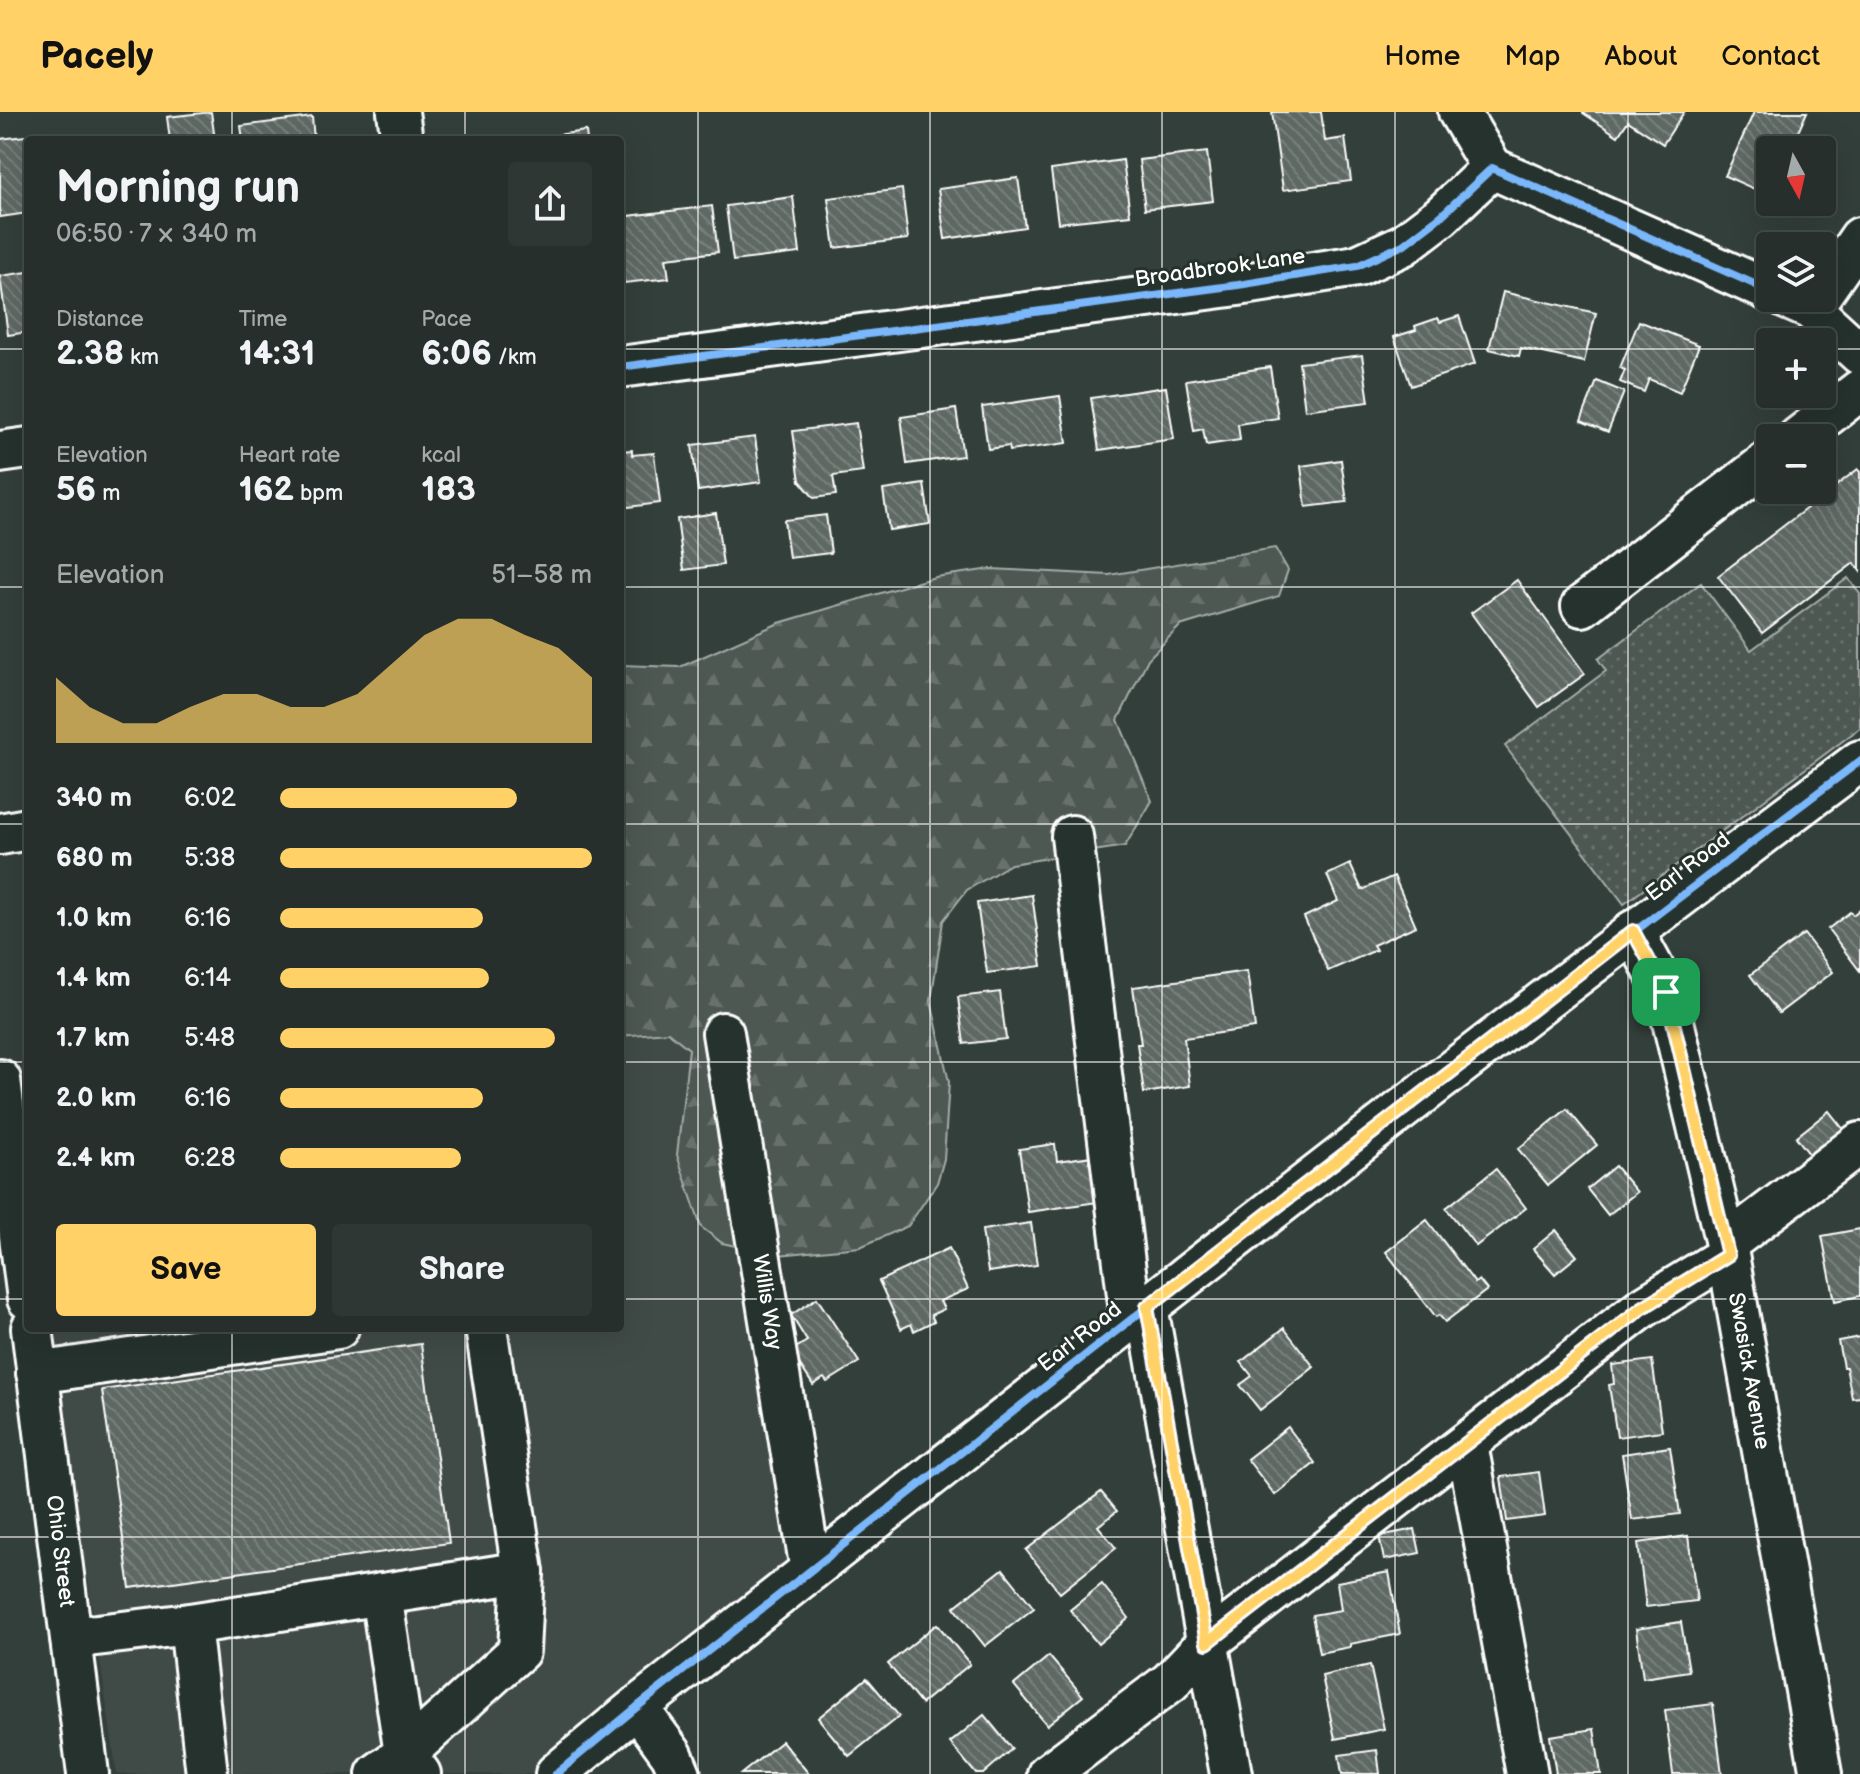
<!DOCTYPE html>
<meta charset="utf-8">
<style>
body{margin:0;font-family:"Balsamiq Sans",sans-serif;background:#2e3734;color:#f1f3f6;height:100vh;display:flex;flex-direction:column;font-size:30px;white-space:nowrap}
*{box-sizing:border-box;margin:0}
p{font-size:26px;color:#a4a9a9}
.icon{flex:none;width:44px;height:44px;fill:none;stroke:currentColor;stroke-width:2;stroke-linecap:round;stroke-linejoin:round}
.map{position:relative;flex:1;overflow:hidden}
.drawer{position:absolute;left:24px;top:24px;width:600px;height:1196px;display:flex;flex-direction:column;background:#262f2c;border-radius:8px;box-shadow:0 8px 32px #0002,0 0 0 2px #424a48}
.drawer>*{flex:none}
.needle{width:52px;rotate:172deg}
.controls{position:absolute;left:1756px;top:24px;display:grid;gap:16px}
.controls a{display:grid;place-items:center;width:80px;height:80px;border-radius:8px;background:#262f2c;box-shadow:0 8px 32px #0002,0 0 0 2px #424a48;font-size:40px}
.pin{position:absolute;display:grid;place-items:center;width:68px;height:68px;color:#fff;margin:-34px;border-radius:16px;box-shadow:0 4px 12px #0006}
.round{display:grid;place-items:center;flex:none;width:84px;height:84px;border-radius:8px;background:#2e3734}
.head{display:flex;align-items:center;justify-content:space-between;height:136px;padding:0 32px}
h1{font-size:44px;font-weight:600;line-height:60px}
.stats{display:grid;grid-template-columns:repeat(3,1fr);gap:12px;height:136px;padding:8px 32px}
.stats div{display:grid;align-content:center}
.stats b{font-size:34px;font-weight:600}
.stats small{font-size:22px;font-weight:400}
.stats p{font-size:22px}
.chart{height:224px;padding:16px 32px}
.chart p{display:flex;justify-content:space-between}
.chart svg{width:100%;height:144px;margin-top:8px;fill:#ffd166;opacity:.7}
.primary-button{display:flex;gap:16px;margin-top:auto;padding:16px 32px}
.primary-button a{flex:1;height:92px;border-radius:8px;background:#ffd166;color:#111;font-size:32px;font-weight:600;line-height:92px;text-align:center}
.primary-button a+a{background:#2e3734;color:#f1f3f6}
ul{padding:0 32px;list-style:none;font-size:26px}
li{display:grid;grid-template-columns:128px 96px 1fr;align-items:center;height:60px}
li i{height:20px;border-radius:10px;background:#ffd166}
header{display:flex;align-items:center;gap:48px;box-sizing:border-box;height:112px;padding:0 40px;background:#ffd166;color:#111}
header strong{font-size:38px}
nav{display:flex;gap:44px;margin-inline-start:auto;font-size:28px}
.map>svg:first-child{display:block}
.built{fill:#404c47}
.green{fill:url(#green-dots);stroke:#a6aca9;stroke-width:2}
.forest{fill:url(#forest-firs);stroke:#a6aca9;stroke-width:2}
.building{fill:url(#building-back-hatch);stroke:#fff;stroke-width:2}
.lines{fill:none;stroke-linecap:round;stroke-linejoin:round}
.minor-casing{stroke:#fff;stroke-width:46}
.minor{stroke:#26332d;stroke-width:40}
.cycleway-casing{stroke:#26332d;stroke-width:13}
.cycleway{stroke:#7ab7fb;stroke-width:8}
.route-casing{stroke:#fff;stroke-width:16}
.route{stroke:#ffd166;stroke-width:10}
.grid{fill:none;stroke:#fff;stroke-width:2;stroke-opacity:0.55}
.labels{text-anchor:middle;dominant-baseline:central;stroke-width:6;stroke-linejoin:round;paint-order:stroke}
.street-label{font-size:22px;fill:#fff;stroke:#26332d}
</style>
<header>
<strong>Pacely</strong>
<nav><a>Home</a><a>Map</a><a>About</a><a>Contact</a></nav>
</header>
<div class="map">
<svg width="1860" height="1662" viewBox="0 0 1860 1662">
<defs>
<pattern id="green-dots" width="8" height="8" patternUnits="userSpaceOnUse" patternTransform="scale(2)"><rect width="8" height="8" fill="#4d5853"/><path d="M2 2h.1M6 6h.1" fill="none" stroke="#68716d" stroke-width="1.8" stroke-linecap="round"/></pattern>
<pattern id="forest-firs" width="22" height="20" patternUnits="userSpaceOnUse" patternTransform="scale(2)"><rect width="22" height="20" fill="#4d5853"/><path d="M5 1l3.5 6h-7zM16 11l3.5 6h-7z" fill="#68716d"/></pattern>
<pattern id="building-back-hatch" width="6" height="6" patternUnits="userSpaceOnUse" patternTransform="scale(2)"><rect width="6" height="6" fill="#5f6964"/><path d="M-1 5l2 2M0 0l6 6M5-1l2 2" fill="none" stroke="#77807b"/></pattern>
</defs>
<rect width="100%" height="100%" fill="#333f3a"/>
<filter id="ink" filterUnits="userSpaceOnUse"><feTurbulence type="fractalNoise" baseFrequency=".0125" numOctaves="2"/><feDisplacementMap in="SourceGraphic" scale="16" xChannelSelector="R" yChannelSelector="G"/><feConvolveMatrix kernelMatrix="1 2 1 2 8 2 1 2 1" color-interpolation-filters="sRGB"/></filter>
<g filter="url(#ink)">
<path class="built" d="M683 731 796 1440 535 1662H117L50 1216H620V752Z"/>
<path class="green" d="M1848 466 1860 482V616L1624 792 1505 634 1606 559 1598 547 1701 471 1751 538Z"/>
<path class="forest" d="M1275 436 1288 458 1279 484 1180 514 1148 547 1118 608 1152 689 1125 734 1011 752 967 778 943 809 931 889 949 970 944 1047 937 1071 908 1114 860 1135 778 1143 722 1131 701 1115 677 1043 689 937 668 920 620 924V553L680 555 779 511 935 465 991 457 1109 463Z"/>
<g class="building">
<path d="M211 0 215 28H170L167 5Z"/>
<path d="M1272 0H1321L1325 29 1345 26 1351 69 1283 78Z"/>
<path d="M1583 0H1684L1663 32 1628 9 1618 24 1583 1Z"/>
<path d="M1754 0H1807L1790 38H1770V84L1725 64Z"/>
<path d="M312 5 314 28H243L241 14Z"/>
<path d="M586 19 587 28H557L556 23Z"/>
<path d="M34 23V28H28V101L0 105V27Z"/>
<path d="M1207 40 1213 89 1145 97 1139 48Z"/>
<path d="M1123 48 1130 103 1058 111 1051 58Z"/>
<path d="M1018 66 1025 115 945 127 938 77Z"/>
<path d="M902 77 908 127 835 136 828 86Z"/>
<path d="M793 85 800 141 733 149 726 94Z"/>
<path d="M712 94 718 140 666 146 669 166 624 171 620 141V105Z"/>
<path d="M28 160V220L8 223 0 164Z"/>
<path d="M1503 180 1596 201 1584 250 1521 236 1519 244 1489 237Z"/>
<path d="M1459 204 1475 252 1411 274 1394 225 1416 218 1415 214 1438 206 1440 210Z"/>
<path d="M1639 209 1699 233 1680 280 1649 267 1644 280 1620 270 1625 258 1620 256Z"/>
<path d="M1362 243 1369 290 1305 298 1299 251Z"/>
<path d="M1270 255 1278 306 1238 312 1240 328 1206 333 1203 317 1194 319 1186 268Z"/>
<path d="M1597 269 1624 280 1608 320 1581 309Z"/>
<path d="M1166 275 1174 327 1099 338 1091 286Z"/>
<path d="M1060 284 1067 331 1010 339 1009 334 988 337 982 295Z"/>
<path d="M956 297 963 344 907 352 901 305Z"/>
<path d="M856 311 863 360 833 364 836 383 814 386 800 369 793 319Z"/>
<path d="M755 325 761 370 698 379 692 333Z"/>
<path d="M632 338V343L654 341 660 391 620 396V339Z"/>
<path d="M1341 348 1347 390 1306 395 1301 354Z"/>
<path d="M1858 357 1860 360V459L1854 451 1762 521 1718 464Z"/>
<path d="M924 372 930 412 889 418 883 378Z"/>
<path d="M716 401 723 453 684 458 677 407Z"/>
<path d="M826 403 831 441 789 446 784 408Z"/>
<path d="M1517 468 1585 562 1539 595 1471 501Z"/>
<path d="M1350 752 1362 778 1394 764 1416 814 1373 833 1376 838 1328 859 1304 805 1338 789 1327 763Z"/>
<path d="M1032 783 1042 854 987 861 977 791Z"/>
<path d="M1860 797V859L1828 817 1850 800 1853 803Z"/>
<path d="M1804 822 1833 860 1779 901 1750 863Z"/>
<path d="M1247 859 1255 916 1184 926 1190 974 1144 981 1137 932H1141L1133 875Z"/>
<path d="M1000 880 1006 927 964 932 958 885Z"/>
<path d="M1567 997 1597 1033 1548 1073 1518 1037Z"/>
<path d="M1829 999 1844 1018 1810 1043 1796 1025Z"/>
<path d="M1055 1032 1057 1049 1092 1044 1098 1090 1028 1100 1019 1037Z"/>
<path d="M1615 1054 1637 1080 1608 1103 1587 1077Z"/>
<path d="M1496 1057 1526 1096 1476 1134 1446 1096Z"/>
<path d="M1427 1108 1475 1171 1479 1168 1487 1178 1445 1210 1439 1203 1436 1205 1386 1140Z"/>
<path d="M1031 1111 1037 1153 988 1160 982 1118Z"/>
<path d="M1860 1117V1184L1835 1189 1822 1124Z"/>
<path d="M1556 1118 1577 1144 1555 1162 1533 1137Z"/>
<path d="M949 1136 968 1177 940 1189 944 1197 931 1203 934 1209 914 1219 911 1212 901 1217 879 1169Z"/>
<path d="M817 1186 859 1250 827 1270 824 1266 813 1273 791 1239 807 1229 791 1203Z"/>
<path d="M1284 1216 1314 1255 1260 1298 1240 1273 1252 1264 1241 1250Z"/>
<path d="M1860 1225V1285L1852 1286 1846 1255H1843L1838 1229Z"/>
<path d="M421 1232 449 1431 130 1476 102 1278Z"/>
<path d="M1652 1248 1662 1319 1617 1325 1609 1273 1614 1272 1612 1253Z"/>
<path d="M1288 1315 1315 1351 1275 1383 1247 1347Z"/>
<path d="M1670 1335 1680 1402 1632 1408 1622 1342Z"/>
<path d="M1539 1360 1545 1404 1507 1409 1501 1365Z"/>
<path d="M1101 1380 1117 1399 1098 1414 1116 1436 1060 1481 1026 1438Z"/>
<path d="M1415 1417 1420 1441 1384 1448 1379 1424Z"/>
<path d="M1688 1424 1697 1489 1646 1495 1638 1431Z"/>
<path d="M1003 1457 1034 1496 985 1534 954 1495Z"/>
<path d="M1389 1460 1400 1522 1350 1532V1535L1319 1541 1312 1503 1341 1498 1337 1470Z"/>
<path d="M1102 1472 1129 1506 1098 1532 1070 1498Z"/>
<path d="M1681 1510 1689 1559 1643 1566 1636 1517Z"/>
<path d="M937 1512 970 1552 921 1592 888 1552Z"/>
<path d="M1049 1544 1083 1584 1047 1613 1014 1573Z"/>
<path d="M1370 1553 1384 1617 1335 1627 1322 1564Z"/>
<path d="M867 1566 899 1604 849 1644 818 1606Z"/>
<path d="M1713 1592 1722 1662H1673L1665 1598Z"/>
<path d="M984 1603 1012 1637 983 1662H976L950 1631Z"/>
<path d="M1594 1617 1601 1662H1556L1550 1624Z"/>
<path d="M782 1629 809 1662H741Z"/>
<path d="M1377 1638 1380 1662H1342L1339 1643Z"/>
</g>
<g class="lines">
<g class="minor-casing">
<g id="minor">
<path d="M398 0 402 28"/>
<path d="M1459 0 1492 56"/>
<path d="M1822 181 1860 126"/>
<path d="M1786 186 1811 197 1860 242"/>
<path d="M620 255 1238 173 1357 154 1403 133 1441 104 1492 56 1770 179"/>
<path d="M1798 326 1860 278"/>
<path d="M0 340 28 336"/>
<path d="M1582 494 1770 348"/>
<path d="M0 722 28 717"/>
<path d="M1072 724 1131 1208"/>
<path d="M1633 819 1666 880 1726 1132 1821 1662"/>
<path d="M723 921 811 1458"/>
<path d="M0 968 28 1187"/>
<path d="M1726 1132 1860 1031"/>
<path d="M1147 1195 1231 1662"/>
<path d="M32 1216 88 1662"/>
<path d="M37 1261 338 1216"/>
<path d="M1467 1332 1527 1662"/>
<path d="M190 1512 523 1460"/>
<path d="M71 1526 190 1512 207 1662"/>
<path d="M637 1595 672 1643 680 1662"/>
<path d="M377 1662 405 1642 381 1482"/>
<path d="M420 1662 405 1642 519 1539 523 1460 486 1216"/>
<path d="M556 1662 637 1595C1042 1276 1448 958 1860 649"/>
<path d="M1048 1662 1170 1570 1207 1531 1642 1196 1728 1143"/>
</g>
</g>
<use href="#minor" class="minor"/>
<g class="cycleway-casing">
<g id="cycleway">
<path d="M620 255 1238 173 1357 154 1403 133 1441 104 1492 56 1770 179"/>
<path d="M556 1662 637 1595C1042 1276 1448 958 1860 649"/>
</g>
</g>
<use href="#cycleway" class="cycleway"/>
</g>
</g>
<g class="lines" filter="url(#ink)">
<g class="route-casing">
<path id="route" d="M1633 819 1666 880 1728 1143 1642 1196 1207 1531 1147 1195Z"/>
</g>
<use href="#route" class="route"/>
</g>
<path class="grid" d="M232 0V28M465 0V28M698 0V1662M930 0V1662M1162 0V1662M1395 0V1662M1628 0V1662M0 237H28M620 237H1770M1822 237H1860M0 475H28M620 475H1860M0 712H28M620 712H1860M0 950H28M620 950H1860M0 1187H28M620 1187H1860M232 1216V1662M465 1216V1662M0 1425H1860"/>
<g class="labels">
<g class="street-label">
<text transform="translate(1220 156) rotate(-8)">Broadbrook Lane</text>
<text transform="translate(1688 755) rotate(-37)">Earl Road</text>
<text transform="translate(767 1190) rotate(81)">Willis Way</text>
<text transform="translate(1080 1225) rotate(-38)">Earl Road</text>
<text transform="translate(1749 1259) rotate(80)">Swasick Avenue</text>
<text transform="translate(60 1439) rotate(83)">Ohio Street</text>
</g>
</g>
</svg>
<div class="controls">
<a><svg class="needle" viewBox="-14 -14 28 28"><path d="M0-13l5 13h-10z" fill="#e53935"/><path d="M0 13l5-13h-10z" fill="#a4a9a9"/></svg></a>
<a><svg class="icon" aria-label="layers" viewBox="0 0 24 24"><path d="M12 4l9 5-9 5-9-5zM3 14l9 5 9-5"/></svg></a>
<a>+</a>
<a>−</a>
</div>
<div class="pin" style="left:1666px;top:880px;background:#1e9e55"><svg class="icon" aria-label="arrive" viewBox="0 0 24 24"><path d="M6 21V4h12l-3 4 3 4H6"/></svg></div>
<section class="drawer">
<div class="head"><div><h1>Morning run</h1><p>06:50 · 7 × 340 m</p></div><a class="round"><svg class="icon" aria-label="share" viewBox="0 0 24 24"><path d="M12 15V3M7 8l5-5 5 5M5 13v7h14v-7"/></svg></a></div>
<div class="stats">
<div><p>Distance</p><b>2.38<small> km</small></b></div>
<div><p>Time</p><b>14:31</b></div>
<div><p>Pace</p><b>6:06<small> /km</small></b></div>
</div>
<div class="stats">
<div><p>Elevation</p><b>56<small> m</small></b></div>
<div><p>Heart rate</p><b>162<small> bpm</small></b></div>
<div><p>kcal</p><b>183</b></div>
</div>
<div class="chart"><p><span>Elevation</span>51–58 m</p>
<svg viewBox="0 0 160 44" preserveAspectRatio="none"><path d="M0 44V24L10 33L20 38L30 38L40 33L50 29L60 29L70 33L80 33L90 29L100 20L110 11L120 6L130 6L140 11L150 15L160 24V44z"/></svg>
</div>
<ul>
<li><b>340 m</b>6:02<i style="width:76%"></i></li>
<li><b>680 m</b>5:38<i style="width:100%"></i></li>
<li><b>1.0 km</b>6:16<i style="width:65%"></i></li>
<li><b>1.4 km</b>6:14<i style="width:67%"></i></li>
<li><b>1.7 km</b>5:48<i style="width:88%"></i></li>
<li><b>2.0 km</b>6:16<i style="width:65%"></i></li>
<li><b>2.4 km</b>6:28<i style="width:58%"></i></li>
</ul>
<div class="primary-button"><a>Save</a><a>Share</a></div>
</section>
</div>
